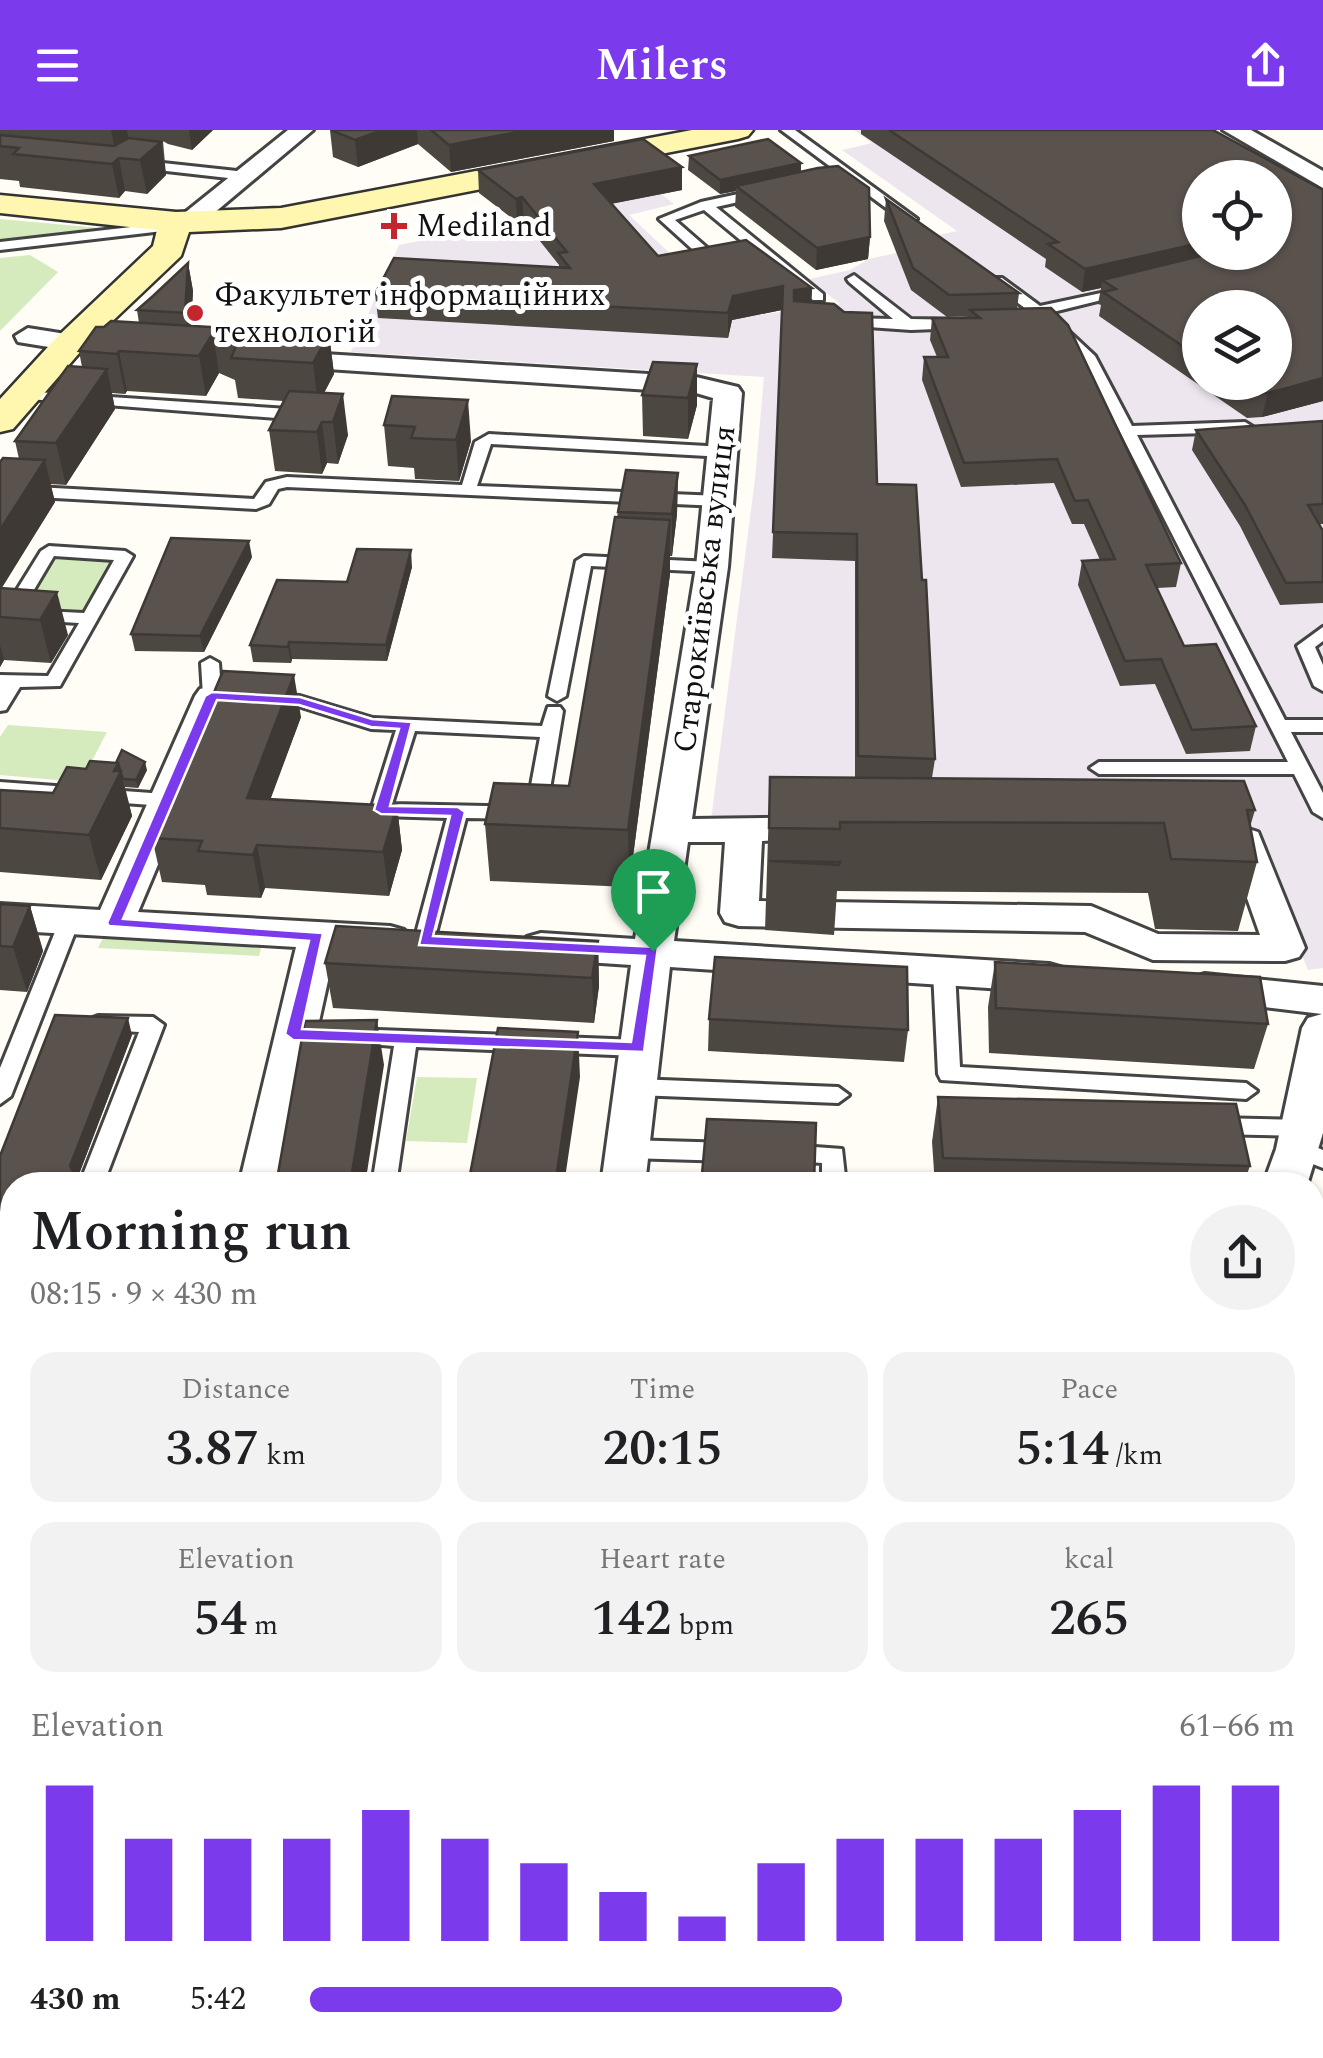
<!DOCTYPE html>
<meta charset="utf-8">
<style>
body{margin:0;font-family:Spectral,serif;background:#f2f2f2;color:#202124;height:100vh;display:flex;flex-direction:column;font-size:38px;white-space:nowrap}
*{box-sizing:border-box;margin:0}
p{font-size:32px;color:#757577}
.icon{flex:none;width:55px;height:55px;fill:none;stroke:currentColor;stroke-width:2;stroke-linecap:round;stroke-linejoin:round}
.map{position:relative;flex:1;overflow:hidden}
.details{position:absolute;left:0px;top:1042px;width:1325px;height:888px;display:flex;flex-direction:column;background:#fff;border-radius:40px 40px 0 0;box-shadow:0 2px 8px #0004}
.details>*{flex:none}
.tools{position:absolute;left:1182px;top:30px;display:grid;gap:20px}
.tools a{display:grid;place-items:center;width:110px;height:110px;border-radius:50%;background:#fff;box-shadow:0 2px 8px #0004;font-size:50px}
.pin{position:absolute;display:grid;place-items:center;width:85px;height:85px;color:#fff;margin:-102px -42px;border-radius:50% 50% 50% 0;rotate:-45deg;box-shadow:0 0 10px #0007}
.pin .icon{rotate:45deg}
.round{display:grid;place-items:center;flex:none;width:105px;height:105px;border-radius:52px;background:#f2f2f2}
.head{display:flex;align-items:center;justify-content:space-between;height:170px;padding:0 30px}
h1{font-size:55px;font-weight:600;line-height:75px}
.stats{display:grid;grid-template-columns:repeat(3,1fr);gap:15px;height:170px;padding:10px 30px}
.stats div{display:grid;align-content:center;border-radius:25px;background:#f2f2f2;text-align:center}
.stats b{font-size:50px;font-weight:600}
.stats small{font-size:28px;font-weight:400}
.stats p{font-size:28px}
.chart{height:280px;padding:20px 30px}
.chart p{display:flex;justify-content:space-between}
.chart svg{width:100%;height:180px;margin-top:10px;stroke:#7c3aed;stroke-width:6}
ul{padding:0 30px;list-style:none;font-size:32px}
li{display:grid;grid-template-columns:160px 120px 1fr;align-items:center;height:75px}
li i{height:25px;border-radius:12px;background:#7c3aed}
header{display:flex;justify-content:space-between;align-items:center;height:130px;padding:0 30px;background:#7c3aed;color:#fff;font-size:45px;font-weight:600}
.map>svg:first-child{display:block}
.industrial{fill:#eee6ef;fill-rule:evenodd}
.green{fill:#d5ebbd}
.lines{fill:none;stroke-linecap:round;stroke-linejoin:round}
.lane-casing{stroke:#444;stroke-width:6}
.street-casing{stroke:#444;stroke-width:6}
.secondary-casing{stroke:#333;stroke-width:5}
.lane{fill:#fff;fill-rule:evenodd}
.street{fill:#fff;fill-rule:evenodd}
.secondary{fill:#fff6b0;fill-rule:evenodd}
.wall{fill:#4d4742;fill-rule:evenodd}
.shaded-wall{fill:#3f3936}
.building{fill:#5a524d;stroke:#3f3936;stroke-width:2.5}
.route{fill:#7c3aed;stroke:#fff;stroke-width:2.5;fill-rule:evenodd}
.poi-dot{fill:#c4262e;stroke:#fff;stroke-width:4}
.labels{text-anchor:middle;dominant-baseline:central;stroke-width:10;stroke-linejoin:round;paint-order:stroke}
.far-poi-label{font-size:32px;fill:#111;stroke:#fff;text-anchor:start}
.far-street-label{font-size:32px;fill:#111;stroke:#fff}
</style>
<header><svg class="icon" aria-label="menu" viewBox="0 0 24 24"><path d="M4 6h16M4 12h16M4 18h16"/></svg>Milers<svg class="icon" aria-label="share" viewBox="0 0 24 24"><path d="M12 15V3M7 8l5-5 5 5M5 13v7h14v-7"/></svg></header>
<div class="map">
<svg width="1323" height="1928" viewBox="0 0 1323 1928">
<rect width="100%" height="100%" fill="#fffdf5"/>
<g class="industrial">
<path d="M854 0H1184L1200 48V122H1275L1323 79V838L1308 840 1232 656 1095 678 711 690 755 349 764 247 351 222 399 115 661 64 674 74 629 85 692 144 759 185 840 174 809 149 850 140 869 129 932 115 924 108 957 101 842 20 872 13ZM1200 178H1275V252H1200Z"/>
<path d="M508 1918H840L869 1928H505Z"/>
</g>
<g class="green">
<path d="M0 89 110 99 0 114Z"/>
<path d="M30 125 58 142 0 201V128Z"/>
<path d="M54 429 109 432 82 482 25 479Z"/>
<path d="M8 595 107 602 81 652 0 645V607Z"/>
<path d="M103 808 262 815 259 826 98 818Z"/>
<path d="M417 947 477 948 467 1013 406 1011Z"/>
<path d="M12 1357V1534L0 1532V1358Z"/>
<path d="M223 1918H508L505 1928H222Z"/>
</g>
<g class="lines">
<g class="lane-casing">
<g id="lane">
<path d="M781 0H795L917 89 905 92Z"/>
<path d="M135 30 246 42 252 46 246 50 131 37V31Z"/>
<path d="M766 58 772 62 770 65 716 77 823 164V170H813L704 80 675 90 722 131V137H712L659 89 701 72Z"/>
<path d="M175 92 180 93V99L0 120V112Z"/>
<path d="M854 145 911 189 963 190 970 194 963 198 911 200 840 195 838 192 845 188 893 189 849 152 847 149Z"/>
<path d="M992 148H1002L1040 176 1134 156V162L1049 183 1095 226 1132 296 1245 292 1253 297 1245 302 1137 305 1285 590H1323V602H1291L1323 663V688L1313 682 1294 644H1099L1090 638 1099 632H1288L1084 231 1048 195 992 154Z"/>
<path d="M21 261 303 280 311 285 303 290 16 268V262Z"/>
<path d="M489 304 725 317 733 322 725 327 491 314 477 356 720 366 728 371 720 376 287 357 278 359 269 374 256 379 0 365V355L254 369 266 352 287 347 462 355 475 312Z"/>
<path d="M49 416 125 421 133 426 60 556 20 557 6 580 0 581V545L48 546 79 493 11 489 2 484 41 421ZM54 426 114 430 84 483 22 480Z"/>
<path d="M584 426 712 432 720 437 712 442 591 436 566 566 557 571 548 566 576 431Z"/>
<path d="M1323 497V511L1315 517 1323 535V561L1314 556 1297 516Z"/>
<path d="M210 528 219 533 221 561 236 563V571H212L203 566 201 533Z"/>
<path d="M267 564 300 566 373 588 542 596 548 577H560L563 581 546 683 536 689 466 688 434 811 431 816H417L414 811 447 688 381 686 371 680 396 600 371 599 298 576 261 573 258 569ZM415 601 540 607 527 677 392 674Z"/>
<path d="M0 652 165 664 175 670 165 676 0 664Z"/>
<path d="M69 785 79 792 11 966 0 974V938L59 792Z"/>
<path d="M944 834 955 841 960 937 1246 953 1257 961 1246 969 941 950 938 944 933 841Z"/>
<path d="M98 886 153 887 164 895 103 1055H79L139 902 90 899 87 894 90 889Z"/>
<path d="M352 899 638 910 649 918 638 926 416 917 396 1055H372L394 916 344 912 341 907 344 902Z"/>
<path d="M636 949 838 957 849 965 838 973 636 965 625 957Z"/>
<path d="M1213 988 1303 990 1314 998 1303 1006 1213 1004 1202 996Z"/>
<path d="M627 1010 731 1013 739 1016 743 1022 739 1028 731 1031 627 1028 619 1025 615 1019 619 1013Z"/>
<path d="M1298 1010 1323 1020V1038L1290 1025 1286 1019 1290 1013Z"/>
<path d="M788 1015 842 1019 846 1055H822V1033L780 1030 776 1024 780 1018Z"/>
<rect x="0" y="1115" width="12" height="18"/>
<path d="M12 1316V1338L0 1339V1317Z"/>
<path d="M1312 1782 1323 1787V1830L1312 1826Z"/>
</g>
</g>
<g class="street-casing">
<g id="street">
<path d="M288 0H313L195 99H177L174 94 177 89Z"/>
<path d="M1223 0H1251L1323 41V58Z"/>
<path d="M28 198 110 211 124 219 110 227 18 212 15 206Z"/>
<path d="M276 221 696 247 738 257 742 263 728 437 692 689 826 687 839 691 845 699 839 707 762 711 759 771 1091 776 1158 804 1260 805 1229 717 1207 710 1201 702 1207 694 1220 690 1258 702 1305 818 1299 827 1285 831 1153 830 1085 802 739 796 725 792 720 783 725 712H688L674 811 1049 834 1063 838 1069 848 1063 858 1049 862 670 837 645 1055H601L631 835 541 829 527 825 521 816 527 807 541 803 635 809 696 437 713 268 696 263 266 235 262 229 266 223Z"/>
<path d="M212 556 224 559 229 566 138 782 390 796 404 800 410 809 404 818 390 822 335 819 283 1055H239L296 817 0 800V774L100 780 195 566 200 559Z"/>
<path d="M1205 844 1323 856V1003L1307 1055H1263L1276 1019 1302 898 1308 888 1322 884 1191 868 1185 858 1191 848Z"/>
<path d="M1312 1495 1323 1499V1575L1312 1571Z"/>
<path d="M0 1565 12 1568V1620L0 1617Z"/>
<path d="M1323 1814V1875L1312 1879V1818Z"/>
<path d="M1118 1918H1197L1193 1928H1114Z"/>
</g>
</g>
<g class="secondary-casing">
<path id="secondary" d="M692 0H753L748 6 738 9 281 98 189 102 181 126 81 221 13 299 0 302V269L57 207 153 116 157 100 0 83V65L176 82 281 78Z"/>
</g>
<use href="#lane" class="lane"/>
<use href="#street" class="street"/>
<use href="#secondary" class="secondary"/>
</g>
<g class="wall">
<path d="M0 0H213L192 20 168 14 163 11 166 45 147 64 125 61 119 68 20 57 19 51 0 49Z"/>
<path d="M330 0H614V11L451 42 418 14 358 37 333 27Z"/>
<path d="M861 0H1213L1323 60V271L1262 287 1247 288 1099 186 1101 175 1098 174 1101 158 1082 162 1045 137 1046 129 861 4ZM1200 48H1275V122H1200ZM1200 178H1275V252H1200Z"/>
<path d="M689 26 801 41 870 107 868 129 816 140 735 77 736 61 720 64 688 40Z"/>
<path d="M478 40 682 60 611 74 658 126 812 158 811 172 877 354 935 629 932 648 1255 680 1250 697 1257 732 1238 801 1155 799 1148 763 837 761 834 805 765 800 770 647 855 648V431L772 428 782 180 732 190 728 208 378 188 375 164 559 137V135L524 91 517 92 479 63Z"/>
<path d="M886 69 1019 163 1017 179 1181 433 1176 457 1157 458 1184 516 1256 596 1250 621 1186 624 1155 554 1120 556 1078 455 1082 431 1100 430 1084 394H1072L1054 353 961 357 922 250 924 227H937L930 210 932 188 969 186 947 187 911 160 884 91Z"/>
<path d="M188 133 193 161 191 196 329 204 334 244 324 263 348 305 338 334 327 333 322 344 275 341 269 300 283 271 238 268 235 250 219 243 206 266 127 261 125 264 112 263 115 279 66 355 50 354 55 372 1 458 68 505 51 533 4 530 0 537V332L19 329 15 311 82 237 79 221 104 197 139 193 137 180Z"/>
<path d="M653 232 697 275 688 309 643 306 642 265Z"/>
<path d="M392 266 471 311 459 351 415 349 414 338 388 336 384 295Z"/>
<path d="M1323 291V394H1319L1323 401V473L1280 475 1240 396 1192 320 1196 300Z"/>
<path d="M678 343 677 384 672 426H670V444L629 757 490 751 485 694 569 656 618 382Z"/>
<path d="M252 427 204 522 135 521 131 504Z"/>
<path d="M412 437 387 531 292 529 291 533 253 532 250 515 347 452Z"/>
<path d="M301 587 270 669 397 676 402 720 389 766 265 758 261 768 207 765 205 755 162 752 152 708Z"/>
<path d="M147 640 138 658 125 657 132 686 101 750 0 742V660L53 663Z"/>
<path d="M0 774 30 776 43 821 27 862 0 860Z"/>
<path d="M598 811 599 856 594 893 333 878 325 833Z"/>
<path d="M995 832 1268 894 1254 939 989 923 988 877Z"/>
<path d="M709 889 908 900 904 932 708 921Z"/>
<path d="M132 905 76 1052 77 1055H12V1097L0 1096V1026Z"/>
<path d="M938 967 1250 1036 1243 1055H935L932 1012Z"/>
<path d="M816 993 814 1055H701Z"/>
<path d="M12 1185V1298L0 1299V1186Z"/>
<path d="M1323 1736V1783L1312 1779V1738Z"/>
</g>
<g class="shaded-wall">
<path d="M111 0H127L131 25 119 28 125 61 119 68 112 34 117 30Z"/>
<path d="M189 0H213L192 20Z"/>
<path d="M382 0H417L418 14 358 37 355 10Z"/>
<path d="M528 0H614V11L451 42 449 15Z"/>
<path d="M161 12 166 45 147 64 140 30Z"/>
<path d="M801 33V47L736 56V61L720 64V50Z"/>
<path d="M682 37V60L594 77V54Z"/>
<path d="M522 67 524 91 517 92 516 69Z"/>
<path d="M1285 94 1280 117 1275 118V96Z"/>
<path d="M870 107 868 129 816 140 817 118Z"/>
<path d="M1200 113V122H1256L1102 150 1101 158 1082 162 1085 139Z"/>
<path d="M188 133 193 161 190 212 185 183Z"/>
<path d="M783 156 782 180 732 190 728 208V183L733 166Z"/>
<path d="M812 158 811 183 793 185 794 160Z"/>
<path d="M213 203 219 243 206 266 199 226Z"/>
<path d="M329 204 334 244 318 274 313 233Z"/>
<path d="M119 221 127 261 125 264 117 224Z"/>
<path d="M697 234V275L688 309V268Z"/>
<path d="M107 239 115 279 66 355 56 313Z"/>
<path d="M1323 248V271L1262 287 1268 263Z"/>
<path d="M343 264 348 305 338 334 333 292Z"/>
<path d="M468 270 471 311 459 351 456 310Z"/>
<path d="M322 292 327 333 322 344 317 302Z"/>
<path d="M45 330 55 372 0 461V400Z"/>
<path d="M678 343 677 384 672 426V384Z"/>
<path d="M670 390V444L629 757 628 700Z"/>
<path d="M249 411 252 427 204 522 200 506Z"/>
<path d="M411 420 412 437 387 531 386 515Z"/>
<path d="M57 462 68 505 51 533 40 490Z"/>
<path d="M289 512 292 529 291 533 288 517Z"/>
<path d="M0 515 4 530 0 537Z"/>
<path d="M294 545 301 587 255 711 247 668Z"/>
<path d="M145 632 147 640 138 658 136 650Z"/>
<path d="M118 633 132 686 101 750 89 705Z"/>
<path d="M397 676 402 720 389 766 383 722Z"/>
<path d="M257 715 265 758 261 768 253 725Z"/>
<path d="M30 776 43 821 27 862 13 817Z"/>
<path d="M598 811 599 856 594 893 592 848Z"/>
<path d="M128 888 132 905 76 1052 77 1055H68L70 1036Z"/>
<path d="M377 890 384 935 365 1055H350Z"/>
<path d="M578 902 580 947 564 1055H555Z"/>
<path d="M14 1918H36L34 1928H12Z"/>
</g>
<g class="building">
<path d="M331 0H382L355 10Z"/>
<path d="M431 0H528L449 15Z"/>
<path d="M889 0H1213L1323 60V248L1268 263H1253L1237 252H1275V178H1200V228L1103 162 1116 159 1102 150 1217 122H1275V108L1284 106 1285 94 1275 96V48H1200V113L1085 139 1048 114 1058 112Z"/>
<path d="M0 5 114 16 129 8 161 12 140 30 119 28 112 34 13 24 19 18 0 16Z"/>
<path d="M643 9 682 37 594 54 658 126 746 110 812 158 794 160V171L834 174 844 182 872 183 877 354 916 355 922 450H926L935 629 858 626 857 404 773 402 783 156 733 166 728 183 375 164 394 128 570 138 558 123 567 122 522 67 516 69 478 40Z"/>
<path d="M768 9 801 33 720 50 689 26Z"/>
<path d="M838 36 869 58 870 107 817 118 736 56 818 38Z"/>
<path d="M886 69 1019 163 949 165 913 138Z"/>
<path d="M188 133 185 183 137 180 153 166Z"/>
<path d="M1051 178 1068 195 1181 433 1146 435 1184 516 1216 514 1256 596 1192 600 1161 529 1125 531 1082 431 1115 429 1088 370 1075 371 1057 329 964 333 924 227H948L932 188H980L970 180Z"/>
<path d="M111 191 329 204 313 233 231 228 237 214 213 203 199 226 119 221 117 224 79 221 96 197H104Z"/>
<path d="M653 232 697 234 688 268 642 265Z"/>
<path d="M68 236 107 239 56 313 15 311Z"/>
<path d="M289 261 343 264 333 292H322L317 302 269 300Z"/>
<path d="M392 266 468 270 456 310 411 308 415 297 384 295Z"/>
<path d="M1323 291V374L1308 375 1323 401V452L1286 453 1245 375 1196 300Z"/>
<path d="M3 328 45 330 0 400V332Z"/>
<path d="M626 340 678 343 672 384 618 382Z"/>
<path d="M615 387 670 390 628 700 485 694 494 653 569 656Z"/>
<path d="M171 408 249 411 200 506 131 504Z"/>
<path d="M357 419 411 420 386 515 289 512 288 517 250 515 277 450 347 452Z"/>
<path d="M0 458 57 462 40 490 0 487Z"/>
<path d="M223 541 294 545 247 668 397 676 383 722 257 715 253 725 198 721 202 711 152 708Z"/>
<path d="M122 620 145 632 136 650 123 649 118 633H116Z"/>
<path d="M90 631 118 633 114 641H121L89 705 0 698V660L53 663 67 637 86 639Z"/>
<path d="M770 647 1244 651 1255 680H1247L1257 732 1171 729 1164 693 840 692V699L769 698Z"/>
<path d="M769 731 840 732 839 735Z"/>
<path d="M0 774 30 776 13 817 0 816Z"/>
<path d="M336 796 598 811 592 848 325 833Z"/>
<path d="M715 827 907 837 908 900 709 889Z"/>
<path d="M995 832 1260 847 1268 894 996 878Z"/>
<path d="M55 885 128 888 70 1036 73 1041 68 1055H12V1080H0V1026Z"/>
<path d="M377 890 350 1055H276L305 891Z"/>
<path d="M498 898 578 902 555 1055H468Z"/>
<path d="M938 967 1236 974 1250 1036 943 1028Z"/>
<path d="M707 989 816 993 814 1053 782 1051 781 1055H701Z"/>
<path d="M12 1185V1253L0 1254V1186Z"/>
<path d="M0 1678H12L14 1918 12 1928H0Z"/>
<path d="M1316 1736H1323V1774L1318 1772 1312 1775V1738Z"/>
</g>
<path class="route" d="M212 562 300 567 372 589 412 592 390 676 458 677 465 682 433 806 658 817 644 922 293 910 285 904 309 811 109 796 107 793 205 566ZM217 570 299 575 371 597 399 599 374 680 381 684 450 686 419 815 645 826 631 912 302 899 323 803 123 789Z"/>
<g class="poi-dot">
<path d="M389 81h10v10h10v10h-10v10h-10v-10h-10v-10h10z"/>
<circle cx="195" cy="183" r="10"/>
</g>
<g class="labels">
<g class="far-poi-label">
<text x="416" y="96">Mediland</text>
<text x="215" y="165">Факультет інформаційних<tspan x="215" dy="37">технологій</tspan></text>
</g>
<g class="far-street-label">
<text transform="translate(705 459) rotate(-83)">Старокиївська вулиця</text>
</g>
</g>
</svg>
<div class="tools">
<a><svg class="icon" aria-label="locate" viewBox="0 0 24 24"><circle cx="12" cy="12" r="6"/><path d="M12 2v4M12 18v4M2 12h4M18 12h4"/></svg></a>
<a><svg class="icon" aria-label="layers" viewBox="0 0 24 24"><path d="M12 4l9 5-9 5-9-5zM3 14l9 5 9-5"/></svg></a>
</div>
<div class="pin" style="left:653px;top:821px;background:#1e9e55"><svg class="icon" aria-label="arrive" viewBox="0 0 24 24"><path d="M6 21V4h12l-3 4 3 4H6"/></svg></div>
<section class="details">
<div class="head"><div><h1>Morning run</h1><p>08:15 · 9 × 430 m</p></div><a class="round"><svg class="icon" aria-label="share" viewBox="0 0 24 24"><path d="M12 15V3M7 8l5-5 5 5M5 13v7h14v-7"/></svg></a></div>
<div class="stats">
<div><p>Distance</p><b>3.87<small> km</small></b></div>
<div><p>Time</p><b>20:15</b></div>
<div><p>Pace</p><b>5:14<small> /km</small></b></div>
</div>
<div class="stats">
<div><p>Elevation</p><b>54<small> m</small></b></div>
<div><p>Heart rate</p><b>142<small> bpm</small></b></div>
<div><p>kcal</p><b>265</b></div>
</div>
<div class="chart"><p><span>Elevation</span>61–66 m</p>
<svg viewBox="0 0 160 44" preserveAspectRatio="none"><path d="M5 44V6M15 44V19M25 44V19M35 44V19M45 44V12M55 44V19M65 44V25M75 44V32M85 44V38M95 44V25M105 44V19M115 44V19M125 44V19M135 44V12M145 44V6M155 44V6"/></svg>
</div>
<ul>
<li><b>430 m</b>5:42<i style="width:54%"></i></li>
</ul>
</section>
</div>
